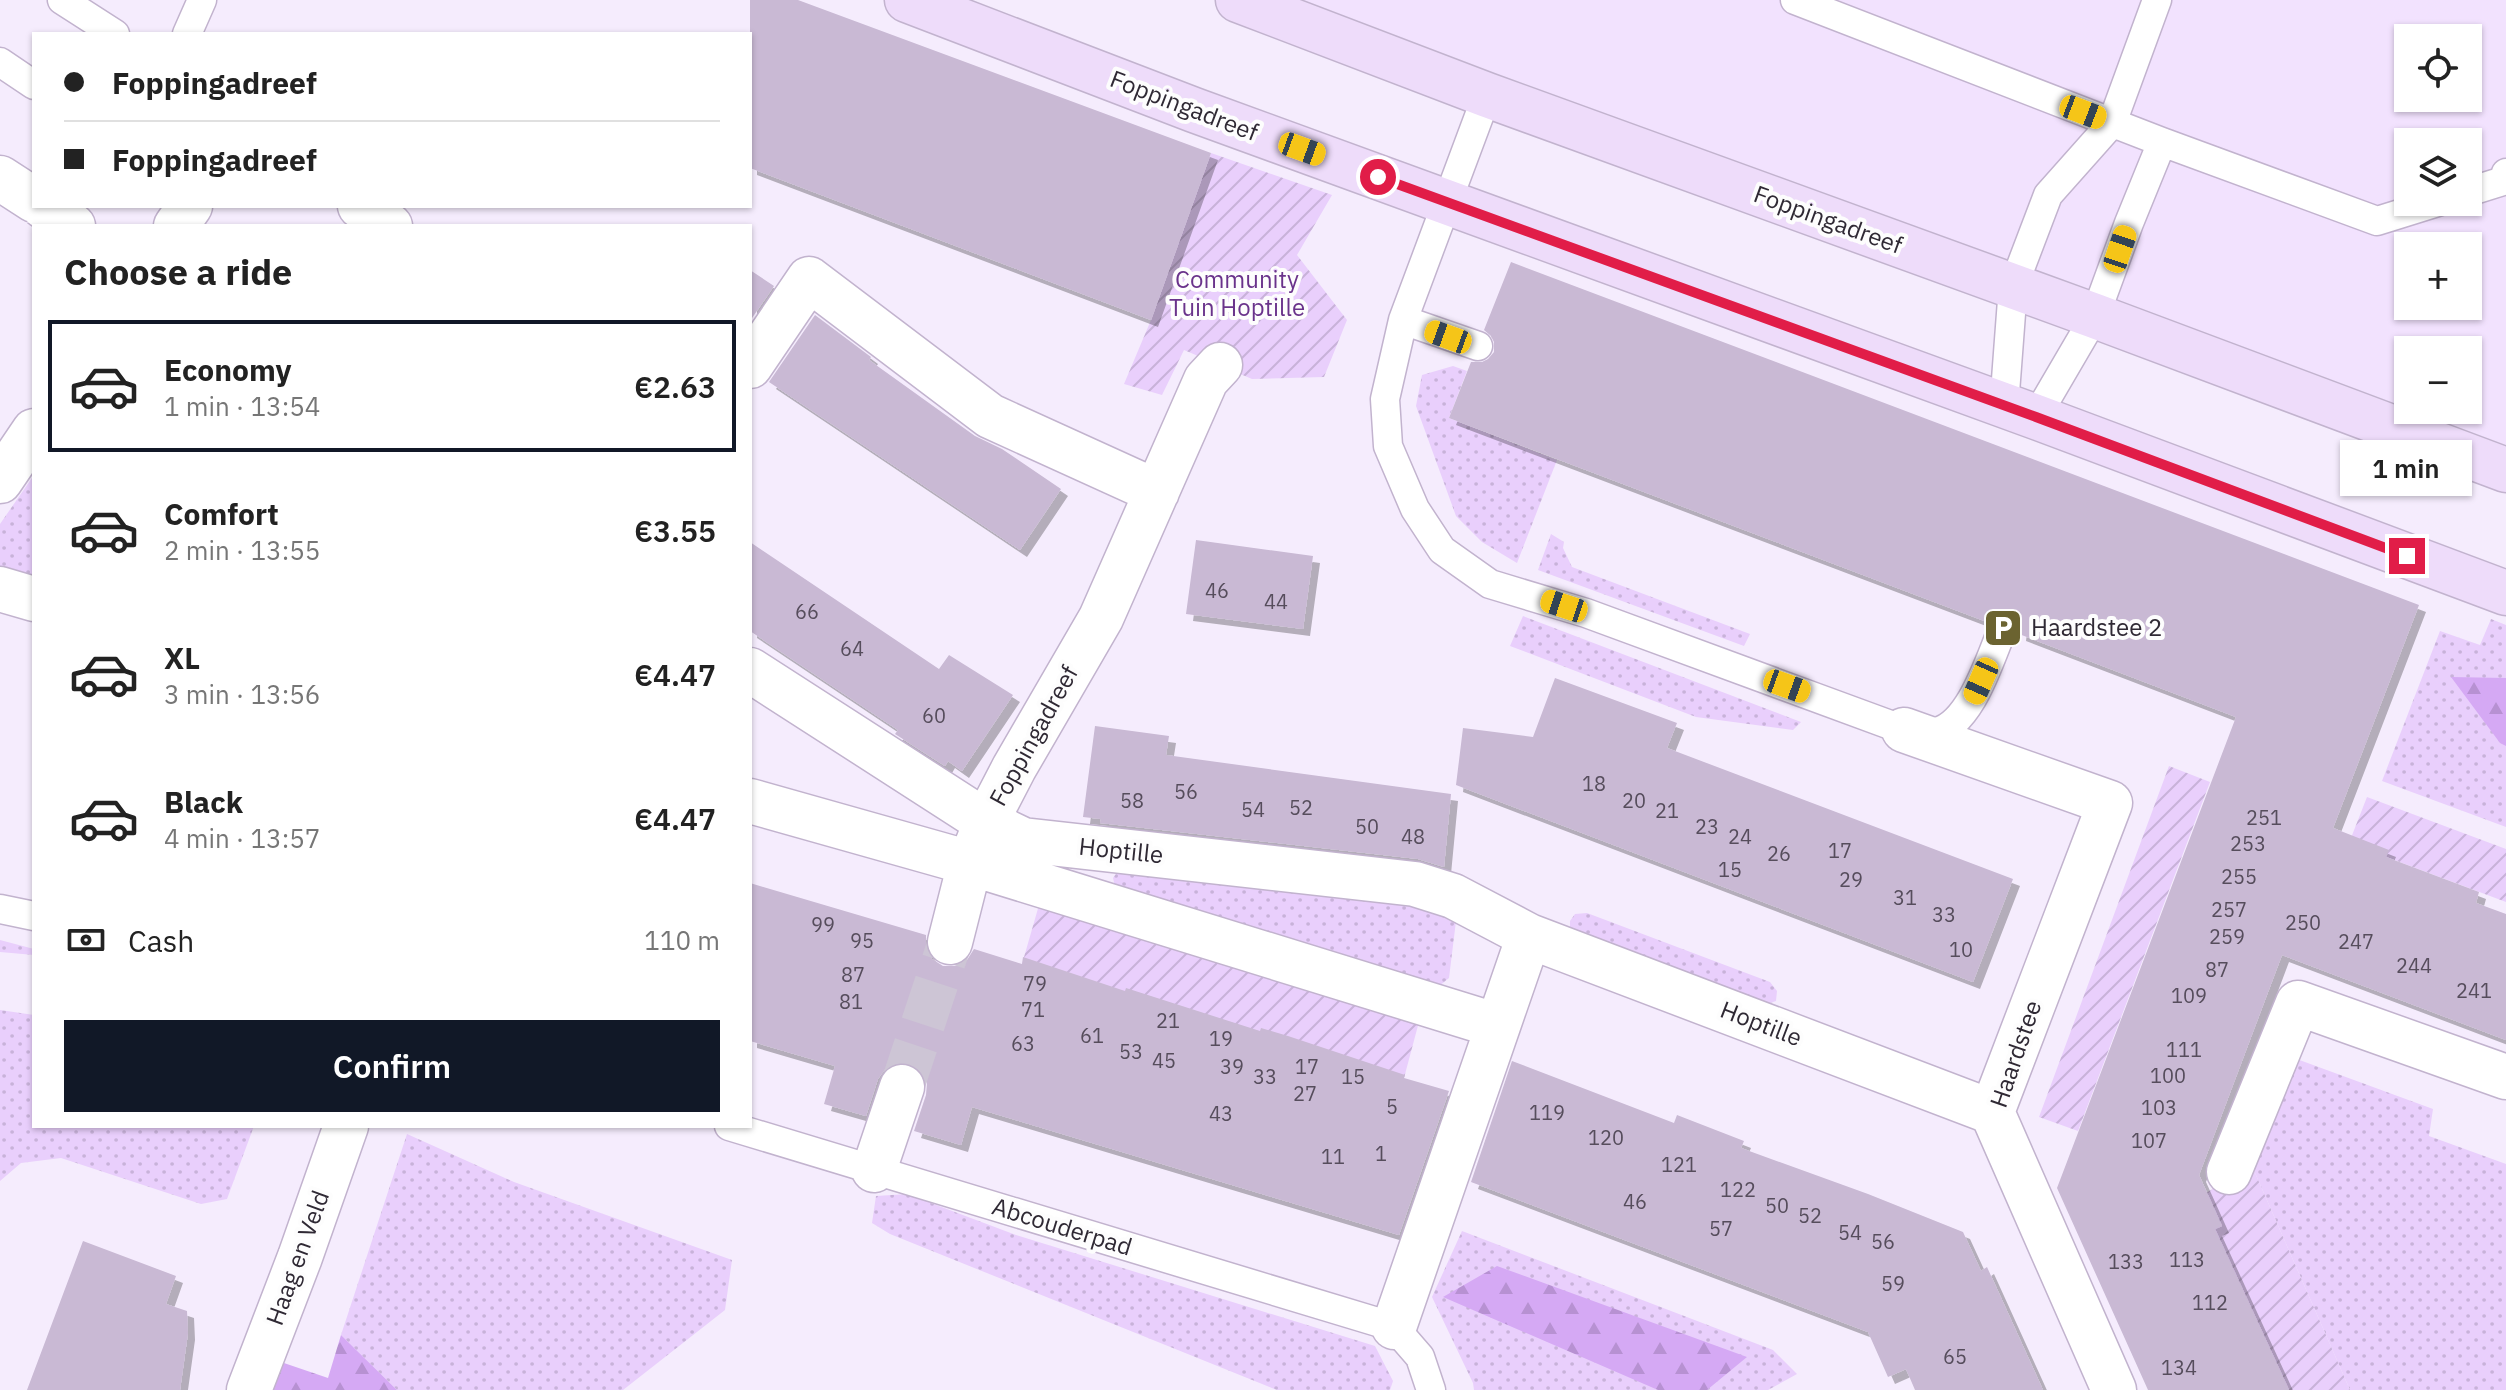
<!DOCTYPE html>
<html lang="en">
<head>
<meta charset="utf-8">
<style>
	body { margin:0; font-family:"IBM Plex Sans",sans-serif; background:#f6f6f6; color:#222; height:100vh; display:flex; flex-direction:column; font-size:30px; white-space:nowrap }
	* { box-sizing:border-box; margin:0 }
	p { font-size:26px; color:#767676 }
	.icon { flex:none; width:44px; height:44px; fill:none; stroke:currentColor; stroke-width:2; stroke-linecap:round; stroke-linejoin:round }
	.map { position:relative; flex:1; overflow:hidden }
	.drawer { position:absolute; left:32px; top:224px; width:720px; height:904px; display:flex; flex-direction:column; background:#fff; border-radius:0px; box-shadow:0 2px 6px #0004 }
	.drawer>* { flex:none }
	.top-card { position:absolute; left:32px; top:32px; width:720px; height:176px; border-radius:0px; box-shadow:0 2px 6px #0004; display:grid; align-content:center; height:176px; padding:0 32px; background:#fff }
	.fabs { position:absolute; left:2394px; top:24px; display:grid; gap:16px }
	.fabs a { display:grid; place-items:center; width:88px; height:88px; border-radius:0px; background:#fff; box-shadow:0 2px 6px #0004; font-size:40px }
	.end { position:absolute; width:36px; height:36px; margin:-18px; border:10px solid #e11d48; background:#fff; box-shadow:0 0 0 4px #fff }
	.from { border-radius:50% }
	.bubble { position:absolute; height:56px; border-radius:0px; background:#fff; box-shadow:0 2px 6px #0004; font-size:26px; font-weight:600; line-height:56px; text-align:center }
	.car { position:absolute; width:24px; height:48px; margin:-24px -12px; border-radius:10px; box-shadow:0 0 6px 2px #0007; background:linear-gradient(#f5c518 24%,#345 0 40%,#f5c518 0 76%,#345 0 86%,#f5c518 0) }
	.top-card b { display:flex; align-items:center; gap:28px; height:76px; font-size:30px }
	.top-card b+b { border-top:2px solid #e0e0e0 }
	.top-card i { width:20px; height:20px; background:#222 }
	ul { padding:0; list-style:none }
	li { display:flex; align-items:center; gap:24px; height:132px; margin:0 16px 12px; padding:0 16px; border:4px solid transparent; border-radius:0px }
	li div { flex:1 }
	li b { display:block; font-size:30px }
	li em { font-style:normal; font-weight:600 }
	li.current { border-color:#111827 }
	li>.icon { width:72px; height:72px; stroke-width:1.5 }
	h2 { padding:0 32px; font-size:36px; line-height:96px }
	.pay { display:flex; align-items:center; gap:20px; height:88px; padding:0 32px; font-size:30px }
	.pay p { margin-inline-start:auto }
	.primary-button { display:flex; gap:16px; margin-top:auto; padding:16px 32px }
	.primary-button a { flex:1; height:92px; border-radius:0px; background:#111827; color:#fff; font-size:32px; font-weight:600; line-height:92px; text-align:center }
	.map>svg:first-child { display:block }
	.built { fill:#f2e2fe; fill-rule:evenodd }
	.grass { fill:url(#grass-dots) }
	.forest { fill:url(#forest-firs) }
	.garden { fill:url(#garden-furrows) }
	.building { fill:#c9b9d4; filter:url(#shadow) }
	.lines { fill:none; stroke-linecap:round; stroke-linejoin:round }
	.street-tunnel { stroke:#cdc5d5; stroke-width:44; stroke-dasharray:44 22; stroke-linecap:butt }
	.lane-casing { stroke:#c2b3ce; stroke-width:31 }
	.street-casing { stroke:#c2b3ce; stroke-width:47 }
	.secondary-casing { stroke:#c2b3ce; stroke-width:47 }
	.lane { stroke:#fff; stroke-width:28 }
	.street { stroke:#fff; stroke-width:44 }
	.secondary { stroke:#eedcfa; stroke-width:44 }
	.route { stroke:#e11d48; stroke-width:10 }
	.labels { text-anchor:middle; stroke-width:8; stroke-linejoin:round; paint-order:stroke }
	.number-label { font-size:20px; fill:#564d5c }
	.street-label { font-size:24px; fill:#2f2934; stroke:#fdfdfd }
	.park-label { font-size:24px; fill:#6a338b; stroke:#fdfdfd }
	.poi-label { font-size:24px; fill:#2f2934; stroke:#fdfdfd; text-anchor:start }
</style>
</head>
<body>
<div class="map">
<svg width="2506" height="1390" viewBox="0 0 2506 1390">
	<defs>
		<pattern id="grass-dots" width="8" height="8" patternUnits="userSpaceOnUse" patternTransform="scale(2)"><rect width="8" height="8" fill="#e9cffc"/><path d="M2 2h.1M6 6h.1" fill="none" stroke="#c8b2d9" stroke-width="1.8" stroke-linecap="round"/></pattern>
		<pattern id="forest-firs" width="22" height="20" patternUnits="userSpaceOnUse" patternTransform="scale(2)"><rect width="22" height="20" fill="#d5a9f4"/><path d="M5 1l3.5 6h-7zM16 11l3.5 6h-7z" fill="#b791d2"/></pattern>
		<pattern id="garden-furrows" width="10" height="10" patternUnits="userSpaceOnUse" patternTransform="scale(2)"><rect width="10" height="10" fill="#e9cffc"/><path d="M-1 1l2-2M0 10L10 0M9 11l2-2" fill="none" stroke="#c8b2d9"/></pattern>
		<filter id="shadow"><feDropShadow dx="7" dy="7" stdDeviation="0" flood-color="#0004"/></filter>
	</defs>
	<rect width="100%" height="100%" fill="#f5ecfd"/>
	<!-- built -->
	<path class="built" d="M1260,0H2506V460ZM2408,38H2468V98H2408ZM2408,142H2468V202H2408ZM2408,246H2468V306H2408ZM2408,350H2468V410H2408Z"/>
	<!-- grass -->
	<path class="grass" d="M1453,366L1467,371L1449,418L1557,460L1517,563L1482,542L1456,516L1416,406L1422,375Z
		M34,475V576L0,566V524Z
		M1551,534L1564,542L1563,548L1572,567L1750,634L1744,646L1538,570Z
		M1523,616L1801,722L1793,730L1696,717L1510,646Z
		M2491,619L2506,625V827L2382,781L2440,631L2480,645Z
		M1120,868L1436,905L1456,921L1449,978L1438,987L1116,891L1113,878Z
		M1587,913L1770,982L1777,991L1776,1001L1767,1004L1570,928V921L1575,914Z
		M0,940L34,949V955L0,952Z
		M0,1010L34,1015V1126H254L227,1199L201,1204L61,1158L21,1163L0,1181Z
		M2294,1058L2433,1109L2429,1136L2506,1164V1390H2350L2252,1166Z
		M407,1134L514,1182L732,1260L725,1310L623,1390H397L341,1335Z
		M907,1194L1016,1235L1375,1346L1393,1381L1390,1390H1277L890,1234L872,1223L876,1196Z
		M1462,1231L1773,1350L1797,1374L1768,1390H1474L1473,1383L1432,1297Z"/>
	<!-- forest -->
	<path class="forest" d="M2451,677L2506,678V746L2500,743Z
		M1497,1266L1747,1357L1707,1390H1658L1443,1297Z
		M341,1335L397,1390H272L281,1362L328,1378Z"/>
	<!-- garden -->
	<path class="garden" d="M1211,153L1332,195L1297,255L1347,320L1324,377L1252,379L1184,350L1162,395L1124,384L1151,320Z
		M2169,766L2210,782L2078,1131L2039,1117Z
		M2367,797L2506,849V902L2349,843Z
		M1039,905L1420,1018L1404,1078L1022,964Z
		M2252,1166L2350,1390H2285L2194,1200Z"/>
	<!-- building -->
	<path class="building" d="M750,0H798L1211,153L1151,320L750,168Z
		M1511,262L2419,605L2333,828L2389,850L2386,857L2479,892L2476,903L2506,914V1040L2282,955L2199,1175L2222,1226L2215,1229L2289,1390H2148L2057,1188L2236,717L2019,634L2020,626L2017,618L2009,612L2000,611L1993,614L1987,622L1449,418L1471,362H1482L1488,359L1494,352V342L1491,336L1484,330Z
		M750,270L774,286L750,321Z
		M815,315L871,357L869,360L975,436L1002,449L1061,489L1020,550L769,382Z
		M1196,540L1313,556L1303,629L1186,614Z
		M750,542L939,669L949,655L1013,695L962,771L948,761L945,766L895,734L898,730L750,631Z
		M1555,678L1677,723L1667,748L2013,879L1973,982L1456,785L1463,728L1533,737Z
		M1095,726L1169,736L1166,755L1451,794L1444,867L1418,859L1100,823L1101,819L1083,817Z
		M750,883L926,935V950L932,959L943,966H958L967,960L974,949L1022,964L1023,957L1125,991L1126,988L1260,1031L1261,1028L1288,1036L1405,1075L1404,1078L1449,1091L1399,1235L972,1107L961,1145L914,1131L926,1095L927,1083L920,1070L909,1063H896L885,1069L878,1079L866,1116L824,1104L835,1066L750,1041Z
		M1512,1061L1674,1123L1677,1115L1744,1141L1741,1148L1868,1194L1963,1232L1981,1271L1987,1267L2043,1390H1915L1906,1369L1888,1377L1868,1332L1471,1182Z
		M83,1241L176,1276L166,1304L187,1311L188,1333L180,1390H27Z"/>
	<g class="lines">
		<!-- street-tunnel -->
		<path class="street-tunnel" d="M902,1087L950,942"/>
		<!-- lane casing -->
		<g class="lane-casing">
			<path id="lane" d="M62,0L115,34
				M1795,0L2162,142L2377,221L2438,202
				M187,34L202,0
				M0,62L34,85
				M1487,95L1403,320L1385,399L1388,446L1415,509L1442,550L1490,584L1586,613L1904,730C1914,730 1927,734 1936,732C1971,724 1990,658 2003,628
				M2468,192L2503,181L2506,173
				M1403,320L1478,346
				M2004,406L2013,287L2048,195L2112,123L2157,0
				M2036,417L2095,316L2129,223L2162,142
				M0,909L34,916
				M729,1126L1394,1327L1420,1357L1431,1390"/>
		</g>
		<!-- street casing -->
		<g class="street-casing">
			<path id="street" d="M0,178L34,200
				M43,206L73,226
				M360,206L390,226
				M176,226L190,206
				M750,366L809,279L990,416L1157,492
				M0,481L34,431
				M0,589L34,599
				M750,670L986,822L1023,840L1415,884L1453,896L1529,936L1992,1112
				M1904,730L2110,803L1992,1112L2114,1390
				M750,801L970,863L1498,1026
				M950,942L970,863L986,822L1014,768L1101,618L1206,380L1220,365
				M874,1170L902,1087
				M2229,1172L2298,1003L2506,1077
				M1394,1327L1529,936
				M249,1390L300,1257L346,1126"/>
		</g>
		<!-- secondary casing -->
		<g class="secondary-casing">
			<path id="secondary" d="M907,0L1194,110L2036,417L2506,593
				M1238,0L1487,95L2095,316L2506,470"/>
		</g>
		<!-- lane -->
		<use href="#lane" class="lane"/>
		<!-- street -->
		<use href="#street" class="street"/>
		<!-- secondary -->
		<use href="#secondary" class="secondary"/>
	</g>
	<g class="lines">
		<!-- route -->
		<path class="route" d="M1378,177L2036,417L2407,556"/>
	</g>
	<!-- icons -->
	<defs>
		<g id="parking-square" transform="scale(2)"><rect x="-9" y="-9" width="18" height="18" rx="4" fill="#6b6330" stroke="#fdfdfd"/><path d="M-3.5-5.5H1a3.5 3.5 0 0 1 0 7H-1V5.5H-3.5ZM-1-3.4V-.6H.8a1.4 1.4 0 0 0 0-2.8Z" fill="#fff"/></g>
	</defs>
	<g fill-rule="evenodd">
		<use href="#parking-square" x="2003" y="628"/>
	</g>
	<g class="labels">
		<!-- number labels -->
		<g class="number-label">
			<text x="1217" y="598">46</text>
			<text x="1276" y="609">44</text>
			<text x="807" y="619">66</text>
			<text x="852" y="656">64</text>
			<text x="934" y="723">60</text>
			<text x="1594" y="791">18</text>
			<text x="1186" y="799">56</text>
			<text x="1132" y="808">58</text>
			<text x="1634" y="808">20</text>
			<text x="1301" y="815">52</text>
			<text x="1253" y="817">54</text>
			<text x="1667" y="818">21</text>
			<text x="2264" y="825">251</text>
			<text x="1367" y="834">50</text>
			<text x="1707" y="834">23</text>
			<text x="1413" y="844">48</text>
			<text x="1740" y="844">24</text>
			<text x="2248" y="851">253</text>
			<text x="1840" y="858">17</text>
			<text x="1779" y="861">26</text>
			<text x="1730" y="877">15</text>
			<text x="2239" y="884">255</text>
			<text x="1851" y="887">29</text>
			<text x="1905" y="905">31</text>
			<text x="2229" y="917">257</text>
			<text x="1944" y="922">33</text>
			<text x="2303" y="930">250</text>
			<text x="823" y="932">99</text>
			<text x="2227" y="944">259</text>
			<text x="862" y="948">95</text>
			<text x="2356" y="949">247</text>
			<text x="1961" y="957">10</text>
			<text x="2414" y="973">244</text>
			<text x="2217" y="977">87</text>
			<text x="853" y="982">87</text>
			<text x="1035" y="991">79</text>
			<text x="2474" y="998">241</text>
			<text x="2189" y="1003">109</text>
			<text x="851" y="1009">81</text>
			<text x="1033" y="1017">71</text>
			<text x="1168" y="1028">21</text>
			<text x="1092" y="1043">61</text>
			<text x="1221" y="1046">19</text>
			<text x="1023" y="1051">63</text>
			<text x="2184" y="1057">111</text>
			<text x="1131" y="1059">53</text>
			<text x="1164" y="1068">45</text>
			<text x="1232" y="1074">39</text>
			<text x="1307" y="1074">17</text>
			<text x="2168" y="1083">100</text>
			<text x="1265" y="1084">33</text>
			<text x="1353" y="1084">15</text>
			<text x="1305" y="1101">27</text>
			<text x="1392" y="1114">5</text>
			<text x="2159" y="1115">103</text>
			<text x="1547" y="1120">119</text>
			<text x="1221" y="1121">43</text>
			<text x="1606" y="1145">120</text>
			<text x="2149" y="1148">107</text>
			<text x="1381" y="1161">1</text>
			<text x="1333" y="1164">11</text>
			<text x="1679" y="1172">121</text>
			<text x="1738" y="1197">122</text>
			<text x="1635" y="1209">46</text>
			<text x="1777" y="1213">50</text>
			<text x="1810" y="1223">52</text>
			<text x="1721" y="1236">57</text>
			<text x="1850" y="1240">54</text>
			<text x="1883" y="1249">56</text>
			<text x="2187" y="1267">113</text>
			<text x="2126" y="1269">133</text>
			<text x="1893" y="1291">59</text>
			<text x="2210" y="1310">112</text>
			<text x="1955" y="1364">65</text>
			<text x="2179" y="1375">134</text>
		</g>
		<!-- street labels -->
		<g class="street-label">
			<text transform="translate(1184 106) rotate(21)" y="8">Foppingadreef</text>
			<text transform="translate(1828 220) rotate(20)" y="8">Foppingadreef</text>
			<text transform="translate(1034 736) rotate(-61)" y="8">Foppingadreef</text>
			<text transform="translate(1121 851) rotate(6)" y="8">Hoptille</text>
			<text transform="translate(1761 1024) rotate(21)" y="8">Hoptille</text>
			<text transform="translate(2016 1054) rotate(-71)" y="8">Haardstee</text>
			<text transform="translate(1062 1227) rotate(17)" y="8">Abcouderpad</text>
			<text transform="translate(298 1258) rotate(-70)" y="8">Haag en Veld</text>
		</g>
		<!-- park labels -->
		<g class="park-label">
			<text x="1237" y="288">Community<tspan x="1237" dy="28">Tuin Hoptille</tspan></text>
		</g>
		<!-- poi labels -->
		<g class="poi-label">
			<text x="2031" y="636">Haardstee 2</text>
		</g>
	</g>
</svg>
<div class="fabs">
<a><svg class="icon" aria-label="locate" viewBox="0 0 24 24"><circle cx="12" cy="12" r="6"/><path d="M12 2v4M12 18v4M2 12h4M18 12h4"/></svg></a>
<a><svg class="icon" aria-label="layers" viewBox="0 0 24 24"><path d="M12 4l9 5-9 5-9-5zM3 14l9 5 9-5"/></svg></a>
<a>+</a>
<a>−</a>
</div>
<i class="end from" style="left:1378px;top:177px"></i>
<i class="end" style="left:2407px;top:556px"></i>
<div class="bubble" style="left:2340px;top:440px;width:132px">1 min</div>
<i class="car" style="left:2083px;top:112px;rotate:111deg"></i>
<i class="car" style="left:1302px;top:149px;rotate:110deg"></i>
<i class="car" style="left:2120px;top:249px;rotate:19deg"></i>
<i class="car" style="left:1448px;top:337px;rotate:290deg"></i>
<i class="car" style="left:1564px;top:606px;rotate:288deg"></i>
<i class="car" style="left:1981px;top:681px;rotate:204deg"></i>
<i class="car" style="left:1787px;top:686px;rotate:110deg"></i>
<div class="top-card">
<b><i class="from"></i>Foppingadreef</b>
<b><i></i>Foppingadreef</b>
</div>
<section class="drawer">
<h2>Choose a ride</h2>
<ul>
<li class="current"><svg class="icon" aria-label="car" viewBox="0 0 24 24"><path d="M5 17H2v-5l4-1 3-4h7l3 4 3 1v5h-3M9 17h6M6 11h13"/><circle cx="7" cy="17" r="2"/><circle cx="17" cy="17" r="2"/></svg><div><b>Economy</b><p>1 min · 13:54</p></div><em>€2.63</em></li>
<li><svg class="icon" aria-label="car" viewBox="0 0 24 24"><path d="M5 17H2v-5l4-1 3-4h7l3 4 3 1v5h-3M9 17h6M6 11h13"/><circle cx="7" cy="17" r="2"/><circle cx="17" cy="17" r="2"/></svg><div><b>Comfort</b><p>2 min · 13:55</p></div><em>€3.55</em></li>
<li><svg class="icon" aria-label="car" viewBox="0 0 24 24"><path d="M5 17H2v-5l4-1 3-4h7l3 4 3 1v5h-3M9 17h6M6 11h13"/><circle cx="7" cy="17" r="2"/><circle cx="17" cy="17" r="2"/></svg><div><b>XL</b><p>3 min · 13:56</p></div><em>€4.47</em></li>
<li><svg class="icon" aria-label="car" viewBox="0 0 24 24"><path d="M5 17H2v-5l4-1 3-4h7l3 4 3 1v5h-3M9 17h6M6 11h13"/><circle cx="7" cy="17" r="2"/><circle cx="17" cy="17" r="2"/></svg><div><b>Black</b><p>4 min · 13:57</p></div><em>€4.47</em></li>
</ul>
<div class="pay"><svg class="icon" aria-label="cash" viewBox="0 0 24 24"><path d="M3 7h18v10H3z"/><circle cx="12" cy="12" r="2"/></svg>Cash<p>110 m</p></div>
<div class="primary-button"><a>Confirm</a></div>
</section>
</div>
</body>
</html>
